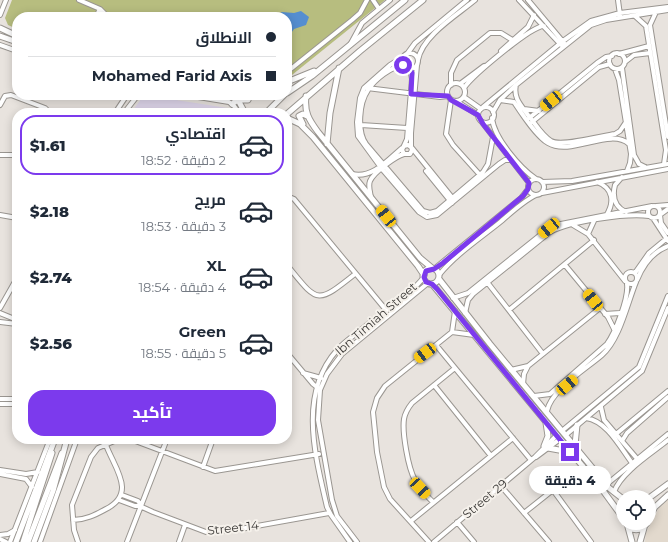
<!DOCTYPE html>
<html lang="ar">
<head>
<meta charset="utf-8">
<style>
	body { margin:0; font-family:Montserrat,Cairo,sans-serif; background:#f2f2f3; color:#1f2937; direction:rtl; height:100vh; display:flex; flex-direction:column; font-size:15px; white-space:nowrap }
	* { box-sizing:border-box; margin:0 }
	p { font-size:13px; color:#747a83 }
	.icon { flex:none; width:22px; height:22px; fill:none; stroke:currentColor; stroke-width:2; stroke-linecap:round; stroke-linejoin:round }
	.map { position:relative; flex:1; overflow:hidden; direction:ltr }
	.details { position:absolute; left:12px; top:108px; width:280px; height:336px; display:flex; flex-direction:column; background:#fff; border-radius:16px; box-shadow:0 2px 10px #0003; direction:rtl }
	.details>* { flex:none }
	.top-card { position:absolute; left:12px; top:12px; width:280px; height:88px; border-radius:16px; box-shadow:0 2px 10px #0003; direction:rtl; display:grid; align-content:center; height:88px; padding:0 16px; background:#fff }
	.buttons { position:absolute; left:616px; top:490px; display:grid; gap:8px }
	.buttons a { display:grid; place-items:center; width:40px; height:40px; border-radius:50%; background:#fff; box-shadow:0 2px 10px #0003; font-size:20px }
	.end { position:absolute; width:18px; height:18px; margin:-9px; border:5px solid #7c3aed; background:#fff; box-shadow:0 0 0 2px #fff }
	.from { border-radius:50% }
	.bubble { position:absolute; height:28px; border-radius:14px; background:#fff; box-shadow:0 2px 10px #0003; font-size:13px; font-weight:800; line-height:28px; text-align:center; direction:rtl }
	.car { position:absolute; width:12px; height:24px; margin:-12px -6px; border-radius:5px; box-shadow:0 0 3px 1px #0007; background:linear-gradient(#f5c518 24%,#345 0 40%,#f5c518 0 76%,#345 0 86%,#f5c518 0) }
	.top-card b { display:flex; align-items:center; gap:14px; height:38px; font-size:15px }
	.top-card b+b { border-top:1px solid #e0e1e3 }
	.top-card i { width:10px; height:10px; background:#1f2937 }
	ul { padding:7px 0 0; list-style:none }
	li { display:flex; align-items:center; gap:12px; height:60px; margin:0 8px 6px; padding:0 8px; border:2px solid transparent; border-radius:16px }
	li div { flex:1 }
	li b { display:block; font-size:15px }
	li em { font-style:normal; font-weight:800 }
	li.current { border-color:#7c3aed }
	li>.icon { width:36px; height:36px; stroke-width:1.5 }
	.primary-button { display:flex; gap:8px; margin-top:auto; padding:8px 16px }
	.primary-button a { flex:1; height:46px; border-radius:16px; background:#7c3aed; color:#fff; font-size:16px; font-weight:800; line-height:46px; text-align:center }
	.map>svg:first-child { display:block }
	.built { fill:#e2d9cd }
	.education { fill:#dfd6eb }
	.green { fill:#b7bd7f }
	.water { fill:#558ed0 }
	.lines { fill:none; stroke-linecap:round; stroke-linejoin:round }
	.minor-casing { stroke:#9a9691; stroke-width:6 }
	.major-casing { stroke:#9a9691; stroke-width:7 }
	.minor { stroke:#fff; stroke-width:4 }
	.major { stroke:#fff; stroke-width:5 }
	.route { stroke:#7c3aed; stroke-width:5 }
	.labels { text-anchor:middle; stroke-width:4; stroke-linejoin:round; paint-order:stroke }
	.street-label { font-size:12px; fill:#383634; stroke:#f5f1eb }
</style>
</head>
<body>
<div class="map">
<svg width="668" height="542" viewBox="0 0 668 542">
	<rect width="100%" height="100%" fill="#e8e3de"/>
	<!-- built -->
	<path class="built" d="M668,499V542H645L646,533L660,506Z"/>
	<!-- education -->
	<path class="education" d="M144,95L234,109L235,113H131Z"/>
	<!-- green -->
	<path class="green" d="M12,0H385L287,79V17H17V29L8,25L5,18Z"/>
	<!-- water -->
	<path class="water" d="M301,11L309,17L306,25L294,29L287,39V17H278L279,14L282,12L294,13Z"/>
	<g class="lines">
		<!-- minor casing -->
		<g class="minor-casing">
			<path id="minor" d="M79,0L100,9L108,17
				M373,0L379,9
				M519,0L561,45
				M528,0L564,43
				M618,0L620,15
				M656,12L650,25L668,137
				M0,15L6,0
				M635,16L646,26L666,150L664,164
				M96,17L100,9
				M0,45L17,51
				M350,45L362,23L390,0
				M501,51L528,27L534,15
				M402 61a8 8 0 1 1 16 0a8 8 0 1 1-16 0Z
				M609 61a8 8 0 1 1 16 0a8 8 0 1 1-16 0Z
				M407,54L415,43L467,0
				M619,54L649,46
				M403,57L390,65L364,88L360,98L357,122L358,136L382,169L419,212L427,217L437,215L499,164L505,160H511
				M418,60C422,36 457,15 475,0
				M625,62L634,55L650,53
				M403,65C391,67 375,79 368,90C359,103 357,131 366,144L423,211L430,213L437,211L483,172L488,164L493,137
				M622,68L634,155L639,164L645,167
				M615,69L619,80L631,154L630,163L627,171
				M287,72L352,20L360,13L367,0
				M447 92a9 9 0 1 1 18 0a9 9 0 1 1-18 0Z
				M460,84L484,66
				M451,85V73L457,60L490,33H501L514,41
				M516,85C513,98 521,105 528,115C535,123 541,135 551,141C562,147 601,136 615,134L620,131L626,122
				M367,88L440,97L448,96
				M464,88C472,76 531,26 544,26
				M186,95L229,102L234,106L239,113
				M464,97L481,109
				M451,100L446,134L453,145L480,175
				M500,100L514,102C522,114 536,136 548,143C571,157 610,127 629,144
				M456,101L478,115
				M0,105L5,96L11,95L45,108L50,113
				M483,107L563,41L591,21L620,13L668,7
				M478 115a8 8 0 1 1 16 0a8 8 0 1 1-16 0Z
				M524,109L539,111
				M493,112L500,100L516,85L591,25L606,20L668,10
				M115,113L127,95
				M124,113L138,95
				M492,118C494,138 520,168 536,179
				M528,119L597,63L606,57L612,56
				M481,121L529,183
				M532,122L599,67L610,64
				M361,125L407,128
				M404,146L408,145L411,147L412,150L410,154H404L402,150L407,139L412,79L410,69
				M411,147V133L417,65
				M412,148L454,200
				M0,155H17
				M426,171L452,203
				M352,174C372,179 388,160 402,148
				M622,177L615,185C612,197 615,207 626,212
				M528 187a8 8 0 1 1 16 0a8 8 0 1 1-16 0Z
				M542,182L572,181L668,164
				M597,182C613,188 615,202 606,216
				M542,193L668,169
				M287,196L294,199L386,310
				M371,197C370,192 368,186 370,181C374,172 396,156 404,154
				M648 212a6 6 0 1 1 12 0a6 6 0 1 1-12 0Z
				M656,206L668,205
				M661,214L668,209
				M0,215L17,218
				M660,215L661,223L668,233
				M653,218L668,241
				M573,225L588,234L625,281
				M588,234L594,221
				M287,265C318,303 316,305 355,274
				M565,265L608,317L614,329
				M434,269L521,198L528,189
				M625 278a6 6 0 1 1 12 0a6 6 0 1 1-12 0Z
				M635,273L649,253L666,239
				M439,275C455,255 479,239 499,223C511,213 523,201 536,195
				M637,280C643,265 652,252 668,246
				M487,282L543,354
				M453,298L468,293L549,228L561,224L652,206
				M0,308L17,278
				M509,310L594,240
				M0,313L17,320
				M465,313L468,300L473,294L550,232C570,221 627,213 649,216
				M605,314L620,313
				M0,322L17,324
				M452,332L474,335
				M452,332L455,311
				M436,345L531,460
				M287,353L313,384L318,388
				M511,370L528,366L600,308
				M303,373L321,378
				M523,384L524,374L528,366
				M434,385L491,456
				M534,396L550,394L607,344C615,333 629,298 627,284
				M0,399H17
				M0,404H17
				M601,407L604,420L639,461
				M547,411C551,390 586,369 602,355C620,339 627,304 636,282
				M586,418C607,421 620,447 632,463
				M563,430L639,367L668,296
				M567,434L642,371L668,308
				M616,434L668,391
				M130,439L215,471L319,454
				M622,441L627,433L668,397
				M536,457L560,439
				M203,467L213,439
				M0,470L26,474L38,472
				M0,474L26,479L32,487
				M607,484L668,434
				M501,486L549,542
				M553,490L591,542
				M614,492C621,472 652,453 668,440
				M122,495L138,501L142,507L153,512L206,532L240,529L329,513
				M119,500L135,506H141
				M433,502C426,495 419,489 415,480C408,468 402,432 404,419C405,413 408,408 412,403L455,368
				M524,513L583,466
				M73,520C85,520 95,515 106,509C137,493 115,469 106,445
				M411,521L513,438
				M457,522L474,542
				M0,535L8,534L15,530
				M0,539L6,542
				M10,542L50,439
				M40,542L77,439
				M78,542L74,530L72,505L91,457L98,448L119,439
				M127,542L167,439
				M179,542L185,525
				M350,542L331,515L327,507C315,455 298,394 337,350C346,340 358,333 368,324C386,310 409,296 424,277
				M357,542L337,516L332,500L318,420L320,390L327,374L342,354L428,283
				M429,542L390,499L384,487L377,452L373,412L377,398L385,386L452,332
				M434,542L535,457L557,435"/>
		</g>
		<!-- major casing -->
		<g class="major-casing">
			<path id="major" d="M0,28L17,36
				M0,36L17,42
				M287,82L314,71
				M287,93L312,76L405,0
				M225,95L238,100L245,113
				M306,96C304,112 309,120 318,132L420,258L432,268
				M232,104L238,100H248L250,95
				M266,113L284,95
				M287,114L360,51L423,0
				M287,118L300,124L313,137L418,266L424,275
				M303,124L299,116L303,114L307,116
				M327,144L330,113L339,68
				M423 276a8 8 0 1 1 16 0a8 8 0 1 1-16 0Z
				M439,279L490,344L609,488L623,499
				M432,284L604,492L623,518
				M575,445L577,425
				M544,446L548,436L546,423
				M548,448L570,452
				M649,498L668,484
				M649,517L655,507L668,495
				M626,523C631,532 641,532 647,523
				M628,527L632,542
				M16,542L55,439
				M23,542L52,453
				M28,542L62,453
				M34,542L53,491L67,439
				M640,542L644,528"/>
		</g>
		<!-- minor -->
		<use href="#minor" class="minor"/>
		<!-- major -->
		<use href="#major" class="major"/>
	</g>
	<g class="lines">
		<!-- route -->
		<path class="route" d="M403,65L410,69L412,73L411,94L448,96L451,100L478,115L483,124L529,183L528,189L523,196L443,263L434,269L426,271L424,277L426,282L432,284L437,289L570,452"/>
	</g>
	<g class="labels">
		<!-- street labels -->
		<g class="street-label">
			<text transform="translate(376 319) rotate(-41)" y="4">Ibn Timiah Street</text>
			<text transform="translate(485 499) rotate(-40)" y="4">Street 29</text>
			<text transform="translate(233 528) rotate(-6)" y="4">Street 14</text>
		</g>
	</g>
</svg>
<div class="buttons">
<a><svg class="icon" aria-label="locate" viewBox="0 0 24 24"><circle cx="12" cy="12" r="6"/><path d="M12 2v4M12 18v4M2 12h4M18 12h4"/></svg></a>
</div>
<i class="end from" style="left:403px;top:65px"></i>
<i class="end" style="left:570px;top:452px"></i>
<div class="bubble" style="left:529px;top:466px;width:82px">4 دقيقة</div>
<i class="car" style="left:551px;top:101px;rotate:231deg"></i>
<i class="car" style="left:386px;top:216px;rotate:322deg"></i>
<i class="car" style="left:549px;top:228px;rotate:231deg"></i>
<i class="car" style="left:593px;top:300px;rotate:321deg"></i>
<i class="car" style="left:425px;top:353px;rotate:233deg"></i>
<i class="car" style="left:567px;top:385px;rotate:50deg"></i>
<i class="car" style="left:420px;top:488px;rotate:137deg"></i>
<div class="top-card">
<b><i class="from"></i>الانطلاق</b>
<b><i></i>Mohamed Farid Axis</b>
</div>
<section class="details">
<ul>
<li class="current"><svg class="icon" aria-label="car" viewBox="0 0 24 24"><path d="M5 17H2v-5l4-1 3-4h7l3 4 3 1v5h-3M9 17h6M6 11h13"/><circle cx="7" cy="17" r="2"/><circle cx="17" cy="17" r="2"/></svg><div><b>اقتصادي</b><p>2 دقيقة · 18:52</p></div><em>$1.61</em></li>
<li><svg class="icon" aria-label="car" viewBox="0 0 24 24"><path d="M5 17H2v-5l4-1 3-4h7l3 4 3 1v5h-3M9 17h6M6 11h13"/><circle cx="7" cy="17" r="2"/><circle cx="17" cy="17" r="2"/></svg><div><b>مريح</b><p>3 دقيقة · 18:53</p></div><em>$2.18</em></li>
<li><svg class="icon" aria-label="car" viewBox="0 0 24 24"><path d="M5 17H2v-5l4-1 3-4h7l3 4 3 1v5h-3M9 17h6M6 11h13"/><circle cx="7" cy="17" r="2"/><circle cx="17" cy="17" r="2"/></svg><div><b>XL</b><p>4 دقيقة · 18:54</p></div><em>$2.74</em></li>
<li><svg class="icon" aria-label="car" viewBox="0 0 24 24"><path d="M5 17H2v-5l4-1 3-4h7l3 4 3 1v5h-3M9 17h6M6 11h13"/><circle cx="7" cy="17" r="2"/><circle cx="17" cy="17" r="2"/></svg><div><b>Green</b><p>5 دقيقة · 18:55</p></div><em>$2.56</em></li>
</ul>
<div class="primary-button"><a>تأكيد</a></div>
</section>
</div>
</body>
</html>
